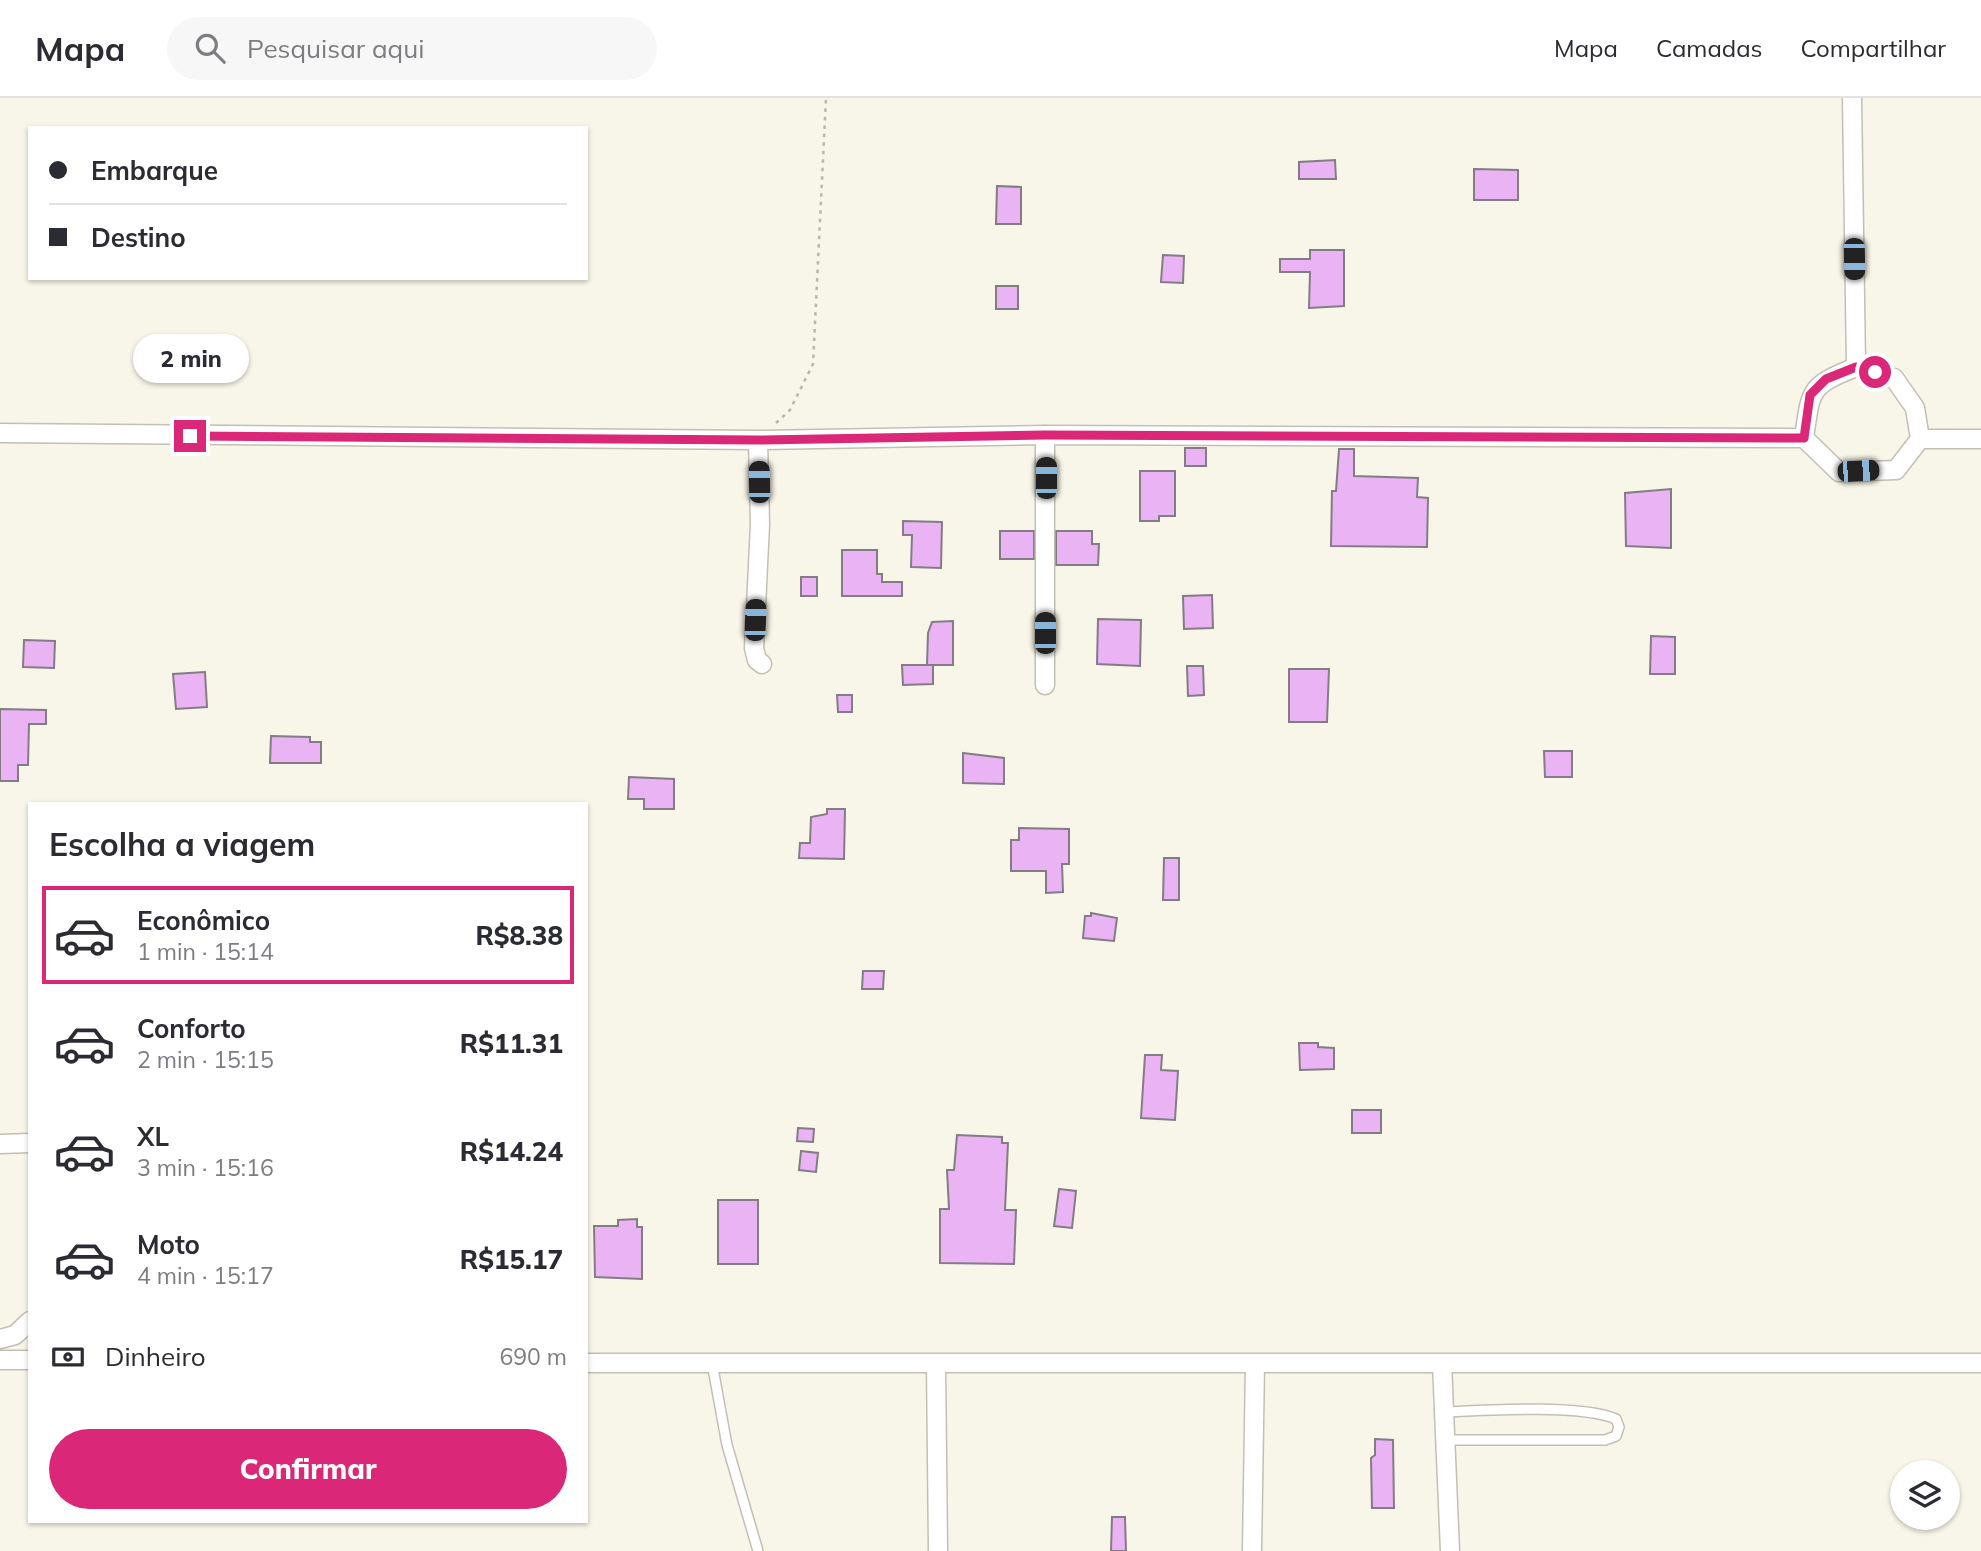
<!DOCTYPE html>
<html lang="pt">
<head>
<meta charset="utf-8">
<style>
	body { margin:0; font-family:Mulish,sans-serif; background:#f7f7f7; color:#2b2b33; height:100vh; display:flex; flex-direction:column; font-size:26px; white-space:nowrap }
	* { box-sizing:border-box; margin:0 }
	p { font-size:23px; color:#7c7c81 }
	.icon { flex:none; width:38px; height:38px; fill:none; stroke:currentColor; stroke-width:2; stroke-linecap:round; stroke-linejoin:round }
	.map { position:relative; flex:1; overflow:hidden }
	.side { position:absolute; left:28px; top:704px; width:560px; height:721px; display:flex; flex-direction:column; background:#fff; border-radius:0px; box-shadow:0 2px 5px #0004 }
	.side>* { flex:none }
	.hud { position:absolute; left:28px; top:28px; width:560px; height:154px; border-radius:0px; box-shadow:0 2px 5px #0004; display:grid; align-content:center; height:154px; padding:0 21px; background:#fff }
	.controls { position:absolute; left:1890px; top:1362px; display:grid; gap:14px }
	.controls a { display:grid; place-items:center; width:70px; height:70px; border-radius:50%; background:#fff; box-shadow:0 2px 5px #0004; font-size:35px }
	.end { position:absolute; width:32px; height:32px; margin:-16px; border:9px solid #db2777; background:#fff; box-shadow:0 0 0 4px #fff }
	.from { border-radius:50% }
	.bubble { position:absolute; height:49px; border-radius:24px; background:#fff; box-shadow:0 2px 5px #0004; font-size:23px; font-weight:800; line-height:49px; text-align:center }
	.car { position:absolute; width:21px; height:42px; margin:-21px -10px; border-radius:9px; box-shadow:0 0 5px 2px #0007; background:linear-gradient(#222 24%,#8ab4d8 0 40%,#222 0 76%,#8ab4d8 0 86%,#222 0) }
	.hud b { display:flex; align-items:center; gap:24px; height:66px; font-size:26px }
	.hud b+b { border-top:2px solid #e1e1e2 }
	.hud i { width:18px; height:18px; background:#2b2b33 }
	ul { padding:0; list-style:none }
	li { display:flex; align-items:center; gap:21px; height:98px; margin:0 14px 10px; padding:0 7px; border:4px solid transparent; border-radius:0px }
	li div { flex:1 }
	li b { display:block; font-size:26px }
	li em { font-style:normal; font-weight:800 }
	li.active { border-color:#db2777 }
	li>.icon { width:63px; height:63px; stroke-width:1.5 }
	h2 { padding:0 21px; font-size:32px; line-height:84px }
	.pay { display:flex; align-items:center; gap:18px; height:77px; padding:0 21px; font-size:26px }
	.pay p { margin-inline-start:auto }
	.cta { display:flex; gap:14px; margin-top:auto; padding:14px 21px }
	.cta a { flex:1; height:80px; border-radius:42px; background:#db2777; color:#fff; font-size:28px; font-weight:800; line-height:80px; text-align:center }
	header { display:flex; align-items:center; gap:42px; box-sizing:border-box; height:98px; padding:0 35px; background:#fff; border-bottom:2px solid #e1e1e2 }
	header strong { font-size:33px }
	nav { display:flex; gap:38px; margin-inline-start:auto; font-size:24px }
	.search { width:490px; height:63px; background:#f7f7f7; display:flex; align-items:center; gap:18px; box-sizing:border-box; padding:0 24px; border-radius:38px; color:#7c7c81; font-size:26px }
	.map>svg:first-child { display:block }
	.building { fill:#eab4f4; stroke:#847c85; stroke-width:2 }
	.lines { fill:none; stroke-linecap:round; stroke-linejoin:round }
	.service-casing { stroke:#c3bfb4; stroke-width:12 }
	.minor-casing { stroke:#c3bfb4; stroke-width:21 }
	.path { stroke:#b9b6ac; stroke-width:2.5; stroke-dasharray:3.5 5; stroke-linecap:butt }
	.service { stroke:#fff; stroke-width:9 }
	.minor { stroke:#fff; stroke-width:18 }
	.route { stroke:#db2777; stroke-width:9 }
</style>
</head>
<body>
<header>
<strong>Mapa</strong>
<div class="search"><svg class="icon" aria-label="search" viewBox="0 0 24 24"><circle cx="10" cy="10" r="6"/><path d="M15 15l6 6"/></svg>Pesquisar aqui</div>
<nav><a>Mapa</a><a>Camadas</a><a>Compartilhar</a></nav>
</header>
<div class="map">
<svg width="1981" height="1453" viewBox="0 0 1981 1453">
	<rect width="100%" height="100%" fill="#f8f5e9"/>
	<!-- building -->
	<path class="building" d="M1335,62L1336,81H1299V64Z
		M1474,71L1518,72V102H1474Z
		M997,88L1021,89V126H996Z
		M1310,152H1344V208L1309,210L1310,174H1280V161H1310Z
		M1163,157L1184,158L1183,185L1161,184Z
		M996,188H1018V211H996Z
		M1185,350H1206V368H1185Z
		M1339,351H1354V378L1418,380L1417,399L1428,400L1427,449L1331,448L1332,393H1336Z
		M1140,373H1175V418H1159V423H1140Z
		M1671,391V450L1626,448L1625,395Z
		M903,423L942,424L941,470L911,469L912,437H903Z
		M1000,433H1034V461H1000Z
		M1056,433H1092V446H1099L1098,467H1056Z
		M842,452H877V476H882V484H902V498H842Z
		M801,479H817V498H801Z
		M1212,497L1213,530L1184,531L1183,498Z
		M1098,521L1141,522L1140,568L1097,566Z
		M953,523V567H927L928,535L932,524Z
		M1651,538L1675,539V576H1650Z
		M24,542L55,543L54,570L23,569Z
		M902,567H933V586L903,587Z
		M1187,568H1203L1204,597L1188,598Z
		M1289,571H1329L1327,624H1289Z
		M205,574L207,609L176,611L173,576Z
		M837,597H852V614H838Z
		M0,611L46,612V626H29L28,667H18V683H0Z
		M271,638L310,639V644H321V665H270Z
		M1544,653H1572V679H1545Z
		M963,655L1004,660V686L963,685Z
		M629,679L674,681V711H644V701H628Z
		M827,711H845L844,761L799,760L800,745H810L811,719L827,716Z
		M1019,730L1069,731V766H1062L1063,794L1046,795V773H1011V742H1019Z
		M1164,760H1179V802H1163Z
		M1091,815L1117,820L1114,843L1083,840L1085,818H1091Z
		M863,873H884L883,891H862Z
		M1299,945H1318V949L1334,950V971L1300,972Z
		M1145,957H1162L1161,972L1178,973L1175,1022L1141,1020Z
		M1352,1012H1381V1035H1352Z
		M798,1030L814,1031L813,1044L797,1043Z
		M957,1037L1002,1039V1045H1008L1005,1112H1016L1014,1166L940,1165V1111H949L947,1072H954Z
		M801,1053L818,1055L816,1074L799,1072Z
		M1059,1091L1076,1093L1072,1130L1054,1128Z
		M718,1102H758V1166H718Z
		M637,1121V1129H642V1181L595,1179L594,1128H618V1122Z
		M1375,1341L1393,1342L1394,1410H1372L1371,1360L1375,1357Z
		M1112,1419H1125L1126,1453H1111Z"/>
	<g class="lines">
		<!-- service casing -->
		<g class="service-casing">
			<path id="service" d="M712,1265L727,1347L758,1453
				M1444,1314C1484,1312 1583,1306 1616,1321L1619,1329L1616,1338L1605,1342H1445"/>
		</g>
		<!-- minor casing -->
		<g class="minor-casing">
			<path id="minor" d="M1852,0L1856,269
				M1856,269L1894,280L1915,310L1920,341L1896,372L1839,374L1804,340C1811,291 1809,288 1856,269Z
				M0,335L758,342L1045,337L1804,340
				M1920,341H1981
				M758,342L760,426L754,550L757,562L762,566
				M1045,587V337
				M0,1046L30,1045
				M0,1241L15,1237L30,1223
				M0,1262H30
				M586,1265H1981
				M936,1265L938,1453
				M1442,1265L1450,1453
				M1252,1453L1255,1265"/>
		</g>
		<!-- path -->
		<path class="path" d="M776,325L790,312L813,266L826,0"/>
		<!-- service -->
		<use href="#service" class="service"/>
		<!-- minor -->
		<use href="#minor" class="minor"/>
	</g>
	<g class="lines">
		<!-- route -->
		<path class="route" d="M190,338L758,342L1045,337L1804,340L1810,297L1826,281L1856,269L1875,274"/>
	</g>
</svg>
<div class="controls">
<a><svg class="icon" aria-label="layers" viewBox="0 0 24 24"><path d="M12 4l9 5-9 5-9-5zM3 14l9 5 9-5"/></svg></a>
</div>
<i class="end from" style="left:1875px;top:274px"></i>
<i class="end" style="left:190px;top:338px"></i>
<div class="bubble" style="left:133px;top:236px;width:116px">2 min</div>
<i class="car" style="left:1854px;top:161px;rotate:179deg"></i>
<i class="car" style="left:1858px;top:373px;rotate:87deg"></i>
<i class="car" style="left:1046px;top:380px;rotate:0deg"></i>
<i class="car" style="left:759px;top:384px;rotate:359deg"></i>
<i class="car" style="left:755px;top:522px;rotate:2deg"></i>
<i class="car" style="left:1045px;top:535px;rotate:0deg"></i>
<div class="hud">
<b><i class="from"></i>Embarque</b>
<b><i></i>Destino</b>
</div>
<section class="side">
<h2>Escolha a viagem</h2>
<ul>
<li class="active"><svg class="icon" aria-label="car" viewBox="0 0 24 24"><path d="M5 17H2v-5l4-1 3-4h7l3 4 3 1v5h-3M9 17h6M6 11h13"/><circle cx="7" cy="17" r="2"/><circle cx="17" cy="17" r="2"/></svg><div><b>Econômico</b><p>1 min · 15:14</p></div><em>R$8.38</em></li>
<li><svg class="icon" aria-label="car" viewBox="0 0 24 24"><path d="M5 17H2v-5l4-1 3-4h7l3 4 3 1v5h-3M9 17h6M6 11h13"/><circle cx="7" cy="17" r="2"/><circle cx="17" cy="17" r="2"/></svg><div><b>Conforto</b><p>2 min · 15:15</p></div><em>R$11.31</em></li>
<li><svg class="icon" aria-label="car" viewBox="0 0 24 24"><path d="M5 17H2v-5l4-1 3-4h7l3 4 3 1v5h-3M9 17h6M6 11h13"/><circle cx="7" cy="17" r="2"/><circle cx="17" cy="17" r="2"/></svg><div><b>XL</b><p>3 min · 15:16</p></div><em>R$14.24</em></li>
<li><svg class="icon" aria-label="car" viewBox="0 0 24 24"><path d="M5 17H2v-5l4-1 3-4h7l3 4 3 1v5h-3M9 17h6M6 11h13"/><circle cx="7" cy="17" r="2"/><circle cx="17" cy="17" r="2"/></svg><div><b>Moto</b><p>4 min · 15:17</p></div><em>R$15.17</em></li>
</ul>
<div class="pay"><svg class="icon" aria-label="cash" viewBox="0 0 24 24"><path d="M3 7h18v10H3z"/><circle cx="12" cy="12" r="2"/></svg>Dinheiro<p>690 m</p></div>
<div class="cta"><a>Confirmar</a></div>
</section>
</div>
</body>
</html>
